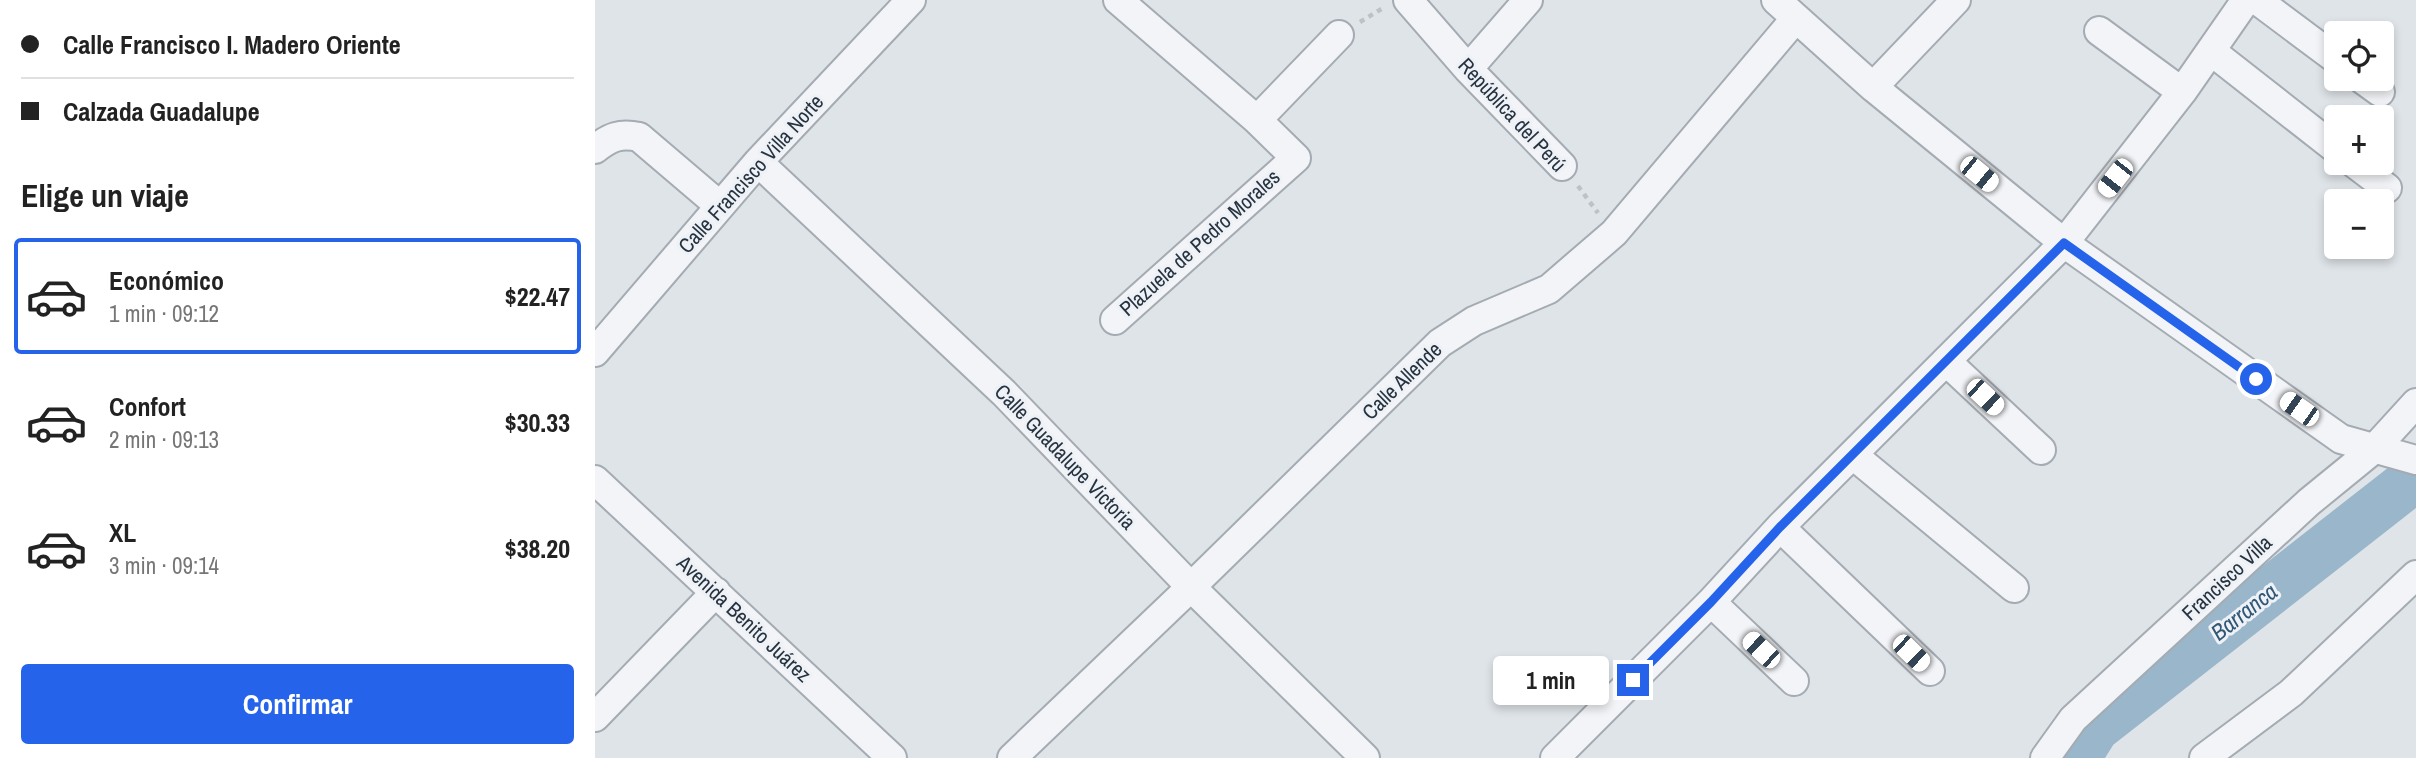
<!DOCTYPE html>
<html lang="es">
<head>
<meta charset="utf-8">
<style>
	body { margin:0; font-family:"Archivo Narrow",sans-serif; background:#f2f2f2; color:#222; height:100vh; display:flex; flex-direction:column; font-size:26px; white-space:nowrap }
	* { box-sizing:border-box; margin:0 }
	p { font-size:23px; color:#767676 }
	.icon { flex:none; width:38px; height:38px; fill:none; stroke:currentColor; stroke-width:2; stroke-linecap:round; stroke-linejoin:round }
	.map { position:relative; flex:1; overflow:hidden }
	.panel { display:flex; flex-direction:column; background:#fff; width:595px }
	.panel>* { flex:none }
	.guide { display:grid; align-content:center; height:154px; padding:0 21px; background:#fff }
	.buttons { position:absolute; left:1729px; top:21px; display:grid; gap:14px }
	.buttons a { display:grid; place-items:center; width:70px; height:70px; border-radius:7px; background:#fff; box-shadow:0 4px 10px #0003; font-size:35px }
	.end { position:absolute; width:32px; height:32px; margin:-16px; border:9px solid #2563eb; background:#fff; box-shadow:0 0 0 4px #fff }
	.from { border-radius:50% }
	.bubble { position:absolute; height:49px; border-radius:7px; background:#fff; box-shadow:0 4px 10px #0003; font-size:23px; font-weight:700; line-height:49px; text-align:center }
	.car { position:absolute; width:21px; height:42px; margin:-21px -10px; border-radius:9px; box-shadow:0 0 5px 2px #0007; background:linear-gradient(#fff 24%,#345 0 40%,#fff 0 76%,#345 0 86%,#fff 0) }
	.guide b { display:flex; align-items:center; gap:24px; height:66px; font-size:26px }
	.guide b+b { border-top:2px solid #e0e0e0 }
	.guide i { width:18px; height:18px; background:#222 }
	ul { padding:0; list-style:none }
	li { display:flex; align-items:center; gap:21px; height:116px; margin:0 14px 10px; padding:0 7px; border:4px solid transparent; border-radius:7px }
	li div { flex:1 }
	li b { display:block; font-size:26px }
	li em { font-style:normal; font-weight:700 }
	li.active { border-color:#2563eb }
	li>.icon { width:63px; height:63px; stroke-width:1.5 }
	h2 { padding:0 21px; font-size:32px; line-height:84px }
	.action { display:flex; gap:14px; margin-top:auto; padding:14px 21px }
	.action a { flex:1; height:80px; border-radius:7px; background:#2563eb; color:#fff; font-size:28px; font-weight:700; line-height:80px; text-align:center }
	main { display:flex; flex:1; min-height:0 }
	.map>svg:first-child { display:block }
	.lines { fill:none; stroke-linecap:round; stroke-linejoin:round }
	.river { stroke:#99b6ca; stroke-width:49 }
	.minor-casing { stroke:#a4abb2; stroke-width:32 }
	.path { stroke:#bdc2c7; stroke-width:4.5; stroke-dasharray:5 5; stroke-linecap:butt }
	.minor { stroke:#f2f4f7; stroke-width:28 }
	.route { stroke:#2563eb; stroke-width:9 }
	.labels { text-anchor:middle; stroke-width:6; stroke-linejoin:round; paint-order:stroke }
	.street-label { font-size:21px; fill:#273340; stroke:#eef2f6 }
	.water-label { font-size:23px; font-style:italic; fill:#305775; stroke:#eef2f6 }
</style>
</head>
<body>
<main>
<section class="panel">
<div class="guide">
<b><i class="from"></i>Calle Francisco I. Madero Oriente</b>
<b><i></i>Calzada Guadalupe</b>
</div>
<h2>Elige un viaje</h2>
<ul>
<li class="active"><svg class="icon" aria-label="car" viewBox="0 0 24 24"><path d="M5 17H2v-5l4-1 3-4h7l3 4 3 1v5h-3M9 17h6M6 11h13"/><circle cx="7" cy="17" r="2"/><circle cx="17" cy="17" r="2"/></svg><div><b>Económico</b><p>1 min · 09:12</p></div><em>$22.47</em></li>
<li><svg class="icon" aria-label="car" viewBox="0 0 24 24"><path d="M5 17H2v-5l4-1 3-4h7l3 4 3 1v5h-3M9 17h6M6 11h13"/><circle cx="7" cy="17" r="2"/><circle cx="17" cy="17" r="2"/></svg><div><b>Confort</b><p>2 min · 09:13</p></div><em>$30.33</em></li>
<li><svg class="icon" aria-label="car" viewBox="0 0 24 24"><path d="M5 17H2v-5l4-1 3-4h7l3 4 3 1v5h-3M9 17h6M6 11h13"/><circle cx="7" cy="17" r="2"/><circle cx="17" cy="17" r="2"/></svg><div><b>XL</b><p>3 min · 09:14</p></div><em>$38.20</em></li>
</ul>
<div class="action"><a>Confirmar</a></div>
</section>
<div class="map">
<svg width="1821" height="758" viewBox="0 0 1821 758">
	<rect width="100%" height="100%" fill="#dfe4e8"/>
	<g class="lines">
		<!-- river -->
		<path class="river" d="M1481,758L1500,728L1812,484L1821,470"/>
		<!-- minor casing -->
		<g class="minor-casing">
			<path id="minor" d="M813,0L873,69L967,166
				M1181,0L1278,87L1469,243L1746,439L1821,460
				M1662,0L1741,59
				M1504,31L1587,92
				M1616,51L1741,149
				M873,69L933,0
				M1767,79L1785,92
				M1278,87L1361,0
				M662,120L744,35
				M0,149C15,137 25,133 44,137L125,206
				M163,162L409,393L596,587L770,758
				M1759,163L1792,188
				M520,320L701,158L662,120L523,0
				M0,352L163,162L316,0
				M1352,362L1446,450
				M1258,455L1419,588
				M0,480L297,758
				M1185,527L1335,671
				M1116,602L1199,681
				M0,717L121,592
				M417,758L596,587L845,343L879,321L954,289L1019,233L1201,18
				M960,758L1116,602L1185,527L1469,243L1587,92L1651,0
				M1450,758L1478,719L1714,502L1779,449L1821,403
				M1609,758L1696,693L1821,575"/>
		</g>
		<!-- path -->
		<path class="path" d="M765,22L788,8
			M983,186L1003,213"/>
		<!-- minor -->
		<use href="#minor" class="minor"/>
	</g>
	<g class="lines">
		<!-- route -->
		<path class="route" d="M1038,680L1116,602L1185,527L1469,243L1661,379"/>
	</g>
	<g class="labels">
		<!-- street labels -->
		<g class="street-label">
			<text transform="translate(917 115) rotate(47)" y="7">República del Perú</text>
			<text transform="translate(156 174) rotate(-48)" y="7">Calle Francisco Villa Norte</text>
			<text transform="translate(605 243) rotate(-42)" y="7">Plazuela de Pedro Morales</text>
			<text transform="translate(807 381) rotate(-44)" y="7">Calle Allende</text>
			<text transform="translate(470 457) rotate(46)" y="7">Calle Guadalupe Victoria</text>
			<text transform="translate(1632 578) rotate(-43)" y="7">Francisco Villa</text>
			<text transform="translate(149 619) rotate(43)" y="7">Avenida Benito Juárez</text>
		</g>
		<!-- water labels -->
		<g class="water-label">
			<text transform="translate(1649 612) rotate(-38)" y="8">Barranca</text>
		</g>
	</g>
</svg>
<div class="buttons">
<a><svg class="icon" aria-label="locate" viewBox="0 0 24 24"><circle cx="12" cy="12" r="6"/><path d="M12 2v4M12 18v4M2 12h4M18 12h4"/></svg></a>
<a>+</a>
<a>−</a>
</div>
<i class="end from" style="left:1661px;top:379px"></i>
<i class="end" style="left:1038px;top:680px"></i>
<div class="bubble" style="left:898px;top:656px;width:116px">1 min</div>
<i class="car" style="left:1384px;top:174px;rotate:129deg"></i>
<i class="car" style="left:1520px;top:178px;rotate:218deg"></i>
<i class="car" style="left:1390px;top:397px;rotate:133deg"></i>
<i class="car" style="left:1704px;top:409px;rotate:305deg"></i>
<i class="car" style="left:1166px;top:650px;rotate:313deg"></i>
<i class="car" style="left:1316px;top:653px;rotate:134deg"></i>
</div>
</main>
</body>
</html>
